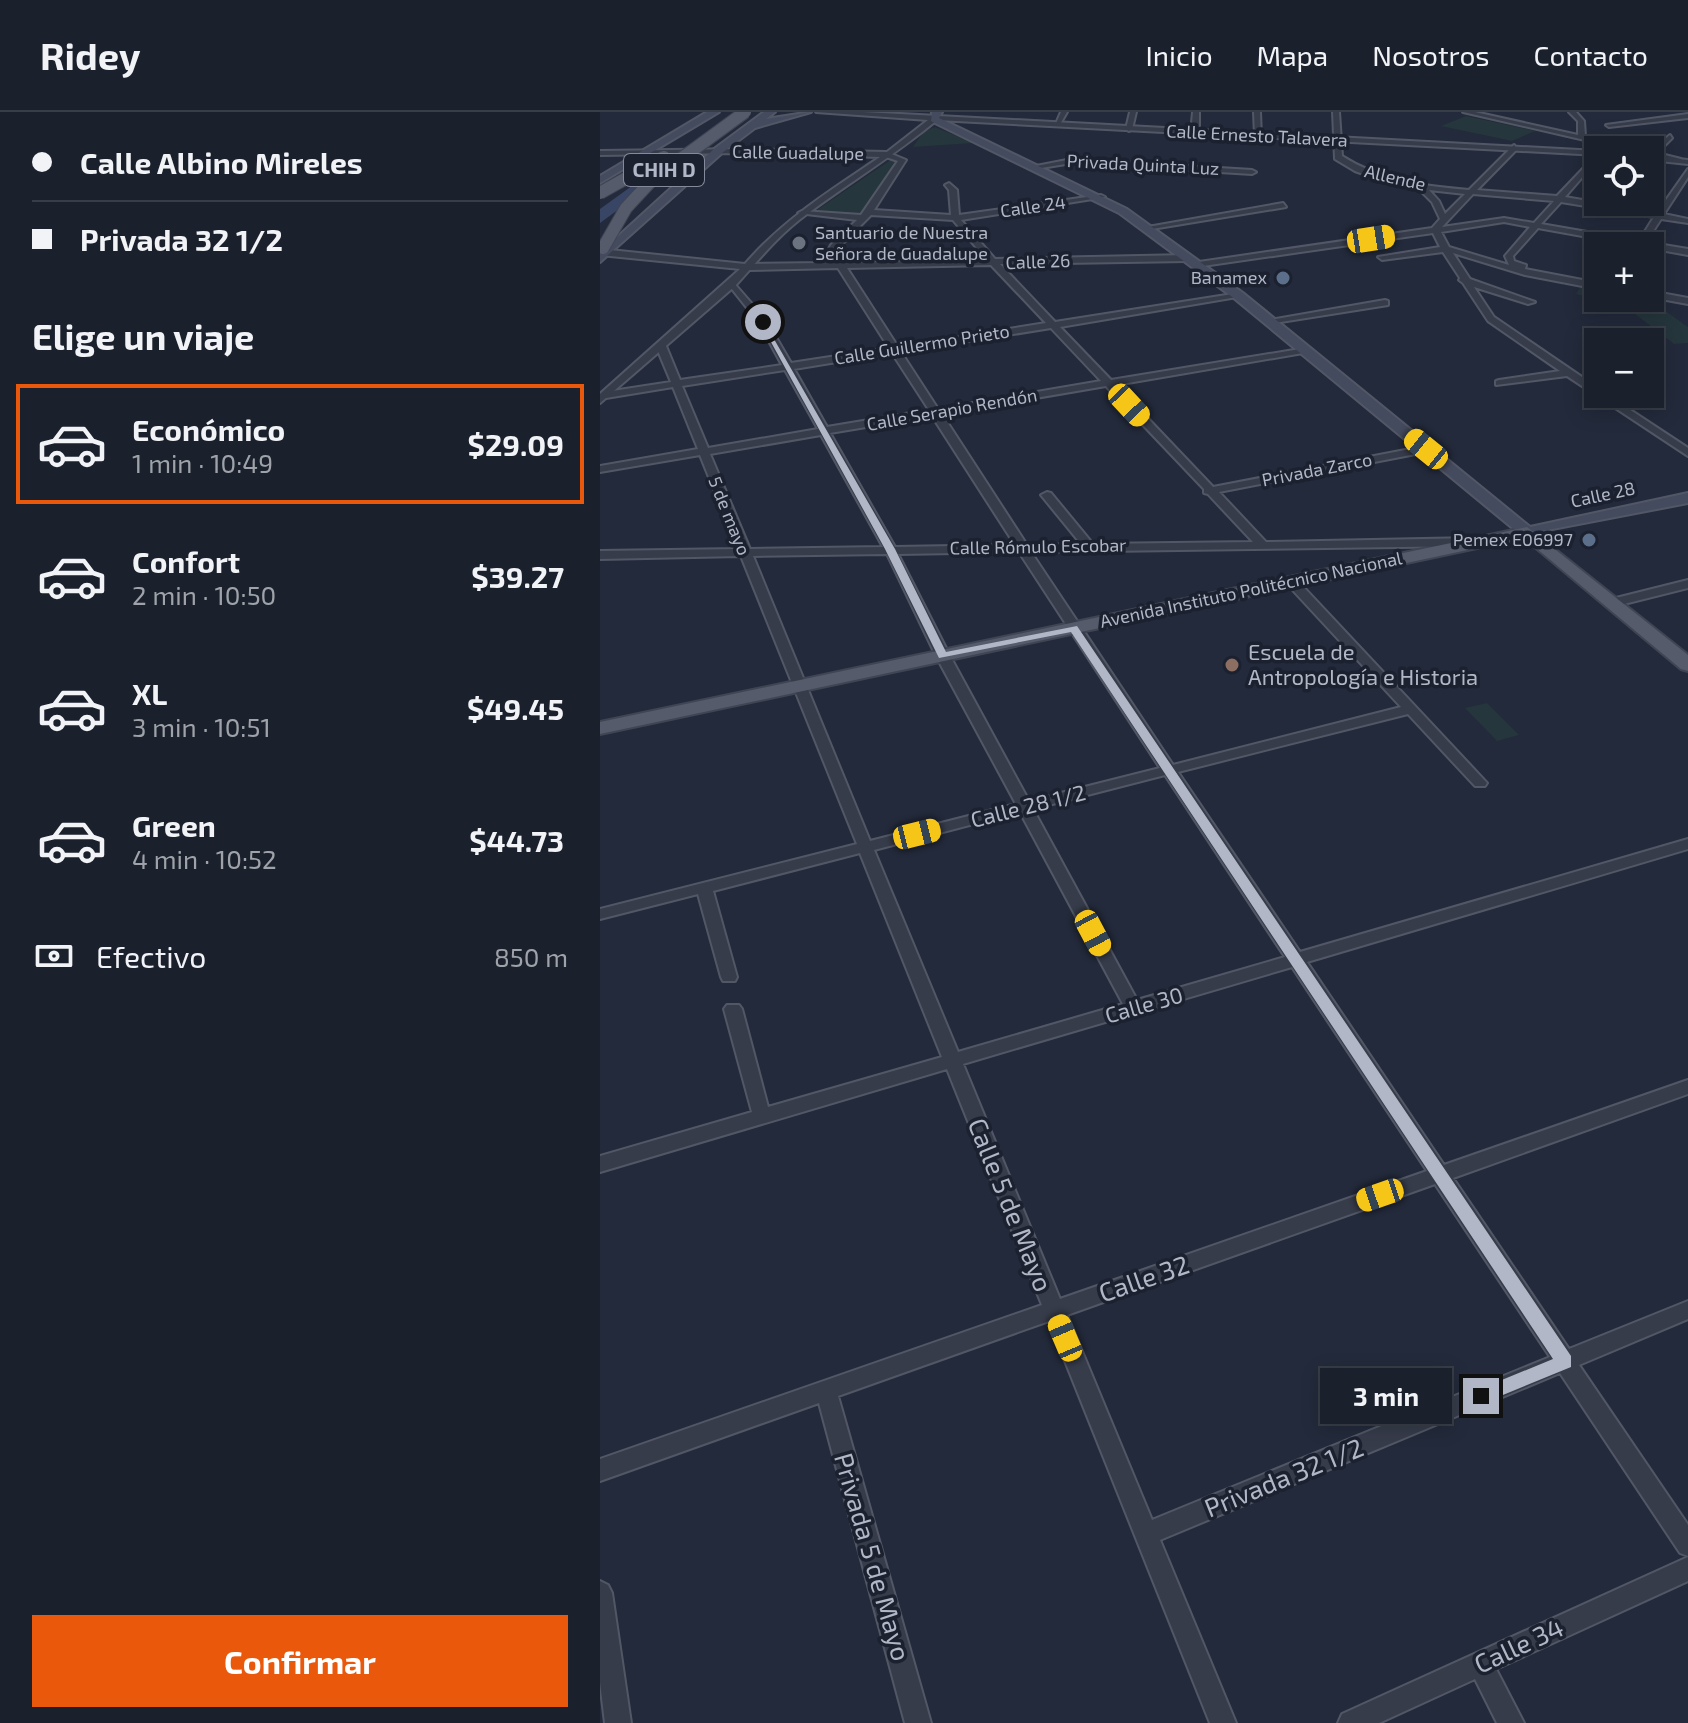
<!DOCTYPE html>
<html lang="es">
<head>
<meta charset="utf-8">
<style>
	body { margin:0; font-family:"Exo 2",sans-serif; background:#232834; color:#f1f3f6; height:100vh; display:flex; flex-direction:column; font-size:30px; white-space:nowrap }
	* { box-sizing:border-box; margin:0 }
	p { font-size:26px; color:#9fa3a9 }
	.icon { flex:none; width:44px; height:44px; fill:none; stroke:currentColor; stroke-width:2; stroke-linecap:round; stroke-linejoin:round }
	.map { position:relative; flex:1; overflow:hidden }
	.drawer { display:flex; flex-direction:column; background:#1a202c; width:600px }
	.drawer>* { flex:none }
	.top-card { display:grid; align-content:center; height:176px; padding:0 32px; background:#1a202c }
	.fabs { position:absolute; left:984px; top:24px; display:grid; gap:16px }
	.fabs a { display:grid; place-items:center; width:80px; height:80px; border-radius:0px; background:#1a202c; box-shadow:0 4px 20px #0003,0 0 0 2px #383e48; font-size:40px }
	.end { position:absolute; width:36px; height:36px; margin:-18px; border:10px solid #b2b7c7; background:#111; box-shadow:0 0 0 4px #111 }
	.from { border-radius:50% }
	.bubble { position:absolute; height:56px; border-radius:0px; background:#1a202c; box-shadow:0 4px 20px #0003,0 0 0 2px #383e48; font-size:26px; font-weight:700; line-height:56px; text-align:center }
	.car { position:absolute; width:24px; height:48px; margin:-24px -12px; border-radius:10px; box-shadow:0 0 6px 2px #0007; background:linear-gradient(#f5c518 24%,#345 0 40%,#f5c518 0 76%,#345 0 86%,#f5c518 0) }
	.top-card b { display:flex; align-items:center; gap:28px; height:76px; font-size:30px }
	.top-card b+b { border-top:2px solid #383e48 }
	.top-card i { width:20px; height:20px; background:#f1f3f6 }
	ul { padding:0; list-style:none }
	li { display:flex; align-items:center; gap:24px; height:120px; margin:0 16px 12px; padding:0 16px; border:4px solid transparent; border-radius:0px }
	li div { flex:1 }
	li b { display:block; font-size:30px }
	li em { font-style:normal; font-weight:700 }
	li.active { border-color:#ea580c }
	li>.icon { width:72px; height:72px; stroke-width:1.5 }
	h2 { padding:0 32px; font-size:36px; line-height:96px }
	.pay { display:flex; align-items:center; gap:20px; height:88px; padding:0 32px; font-size:30px }
	.pay p { margin-inline-start:auto }
	.action { display:flex; gap:16px; margin-top:auto; padding:16px 32px }
	.action a { flex:1; height:92px; border-radius:0px; background:#ea580c; color:#fff; font-size:32px; font-weight:700; line-height:92px; text-align:center }
	header { display:flex; align-items:center; gap:48px; box-sizing:border-box; height:112px; padding:0 40px; background:#1a202c; border-bottom:2px solid #383e48 }
	header strong { font-size:38px }
	nav { display:flex; gap:44px; margin-inline-start:auto; font-size:28px }
	main { display:flex; flex:1; min-height:0 }
	.map>svg:first-child { display:block }
	.green { fill:#25363c }
	.lines { fill:none; stroke-linecap:round; stroke-linejoin:round }
	.river { fill:#384564; fill-rule:evenodd }
	.minor-casing { stroke:#525766; stroke-width:4 }
	.tertiary-casing { stroke:#525766; stroke-width:4 }
	.secondary-casing { stroke:#525766; stroke-width:4 }
	.primary-casing { stroke:#404554; stroke-width:4 }
	.minor { fill:#373c4b; fill-rule:evenodd }
	.tertiary { fill:#373c4b; fill-rule:evenodd }
	.secondary { fill:#454b5e; fill-rule:evenodd }
	.primary { fill:#555b6b; fill-rule:evenodd }
	.primary-bridge-casing { stroke:#404554; stroke-width:14; stroke-linecap:butt }
	.primary-bridge { stroke:#555b6b; stroke-width:12 }
	.route { fill:#b2b7c7 }
	.worship-dot { fill:#6b7280; stroke:#1c2130; stroke-width:3 }
	.service-dot { fill:#5c6f8a; stroke:#1c2130; stroke-width:3 }
	.education-dot { fill:#8d6e63; stroke:#1c2130; stroke-width:3 }
	.labels { text-anchor:middle; stroke-width:7; stroke-linejoin:round; paint-order:stroke }
	.far-street-label { font-size:18px; fill:#b2b7c7; stroke:#1c2130 }
	.far-poi-label { font-size:18px; fill:#b2b7c7; stroke:#1c2130; text-anchor:end }
	.shield { fill:#1c2130; stroke:#858a9a; stroke-width:2 }
	.shield-label { font-size:20px; font-weight:bold; fill:#b2b7c7 }
	.poi-label { font-size:22px; fill:#b2b7c7; stroke:#1c2130; text-anchor:start }
	.street-label { font-size:22px; fill:#b2b7c7; stroke:#1c2130 }
	.near-street-label { font-size:26px; fill:#b2b7c7; stroke:#1c2130 }
</style>
</head>
<body>
<header>
<strong>Ridey</strong>
<nav><a>Inicio</a><a>Mapa</a><a>Nosotros</a><a>Contacto</a></nav>
</header>
<main>
<section class="drawer">
<div class="top-card">
<b><i class="from"></i>Calle Albino Mireles</b>
<b><i></i>Privada 32 1/2</b>
</div>
<h2>Elige un viaje</h2>
<ul>
<li class="active"><svg class="icon" aria-label="car" viewBox="0 0 24 24"><path d="M5 17H2v-5l4-1 3-4h7l3 4 3 1v5h-3M9 17h6M6 11h13"/><circle cx="7" cy="17" r="2"/><circle cx="17" cy="17" r="2"/></svg><div><b>Económico</b><p>1 min · 10:49</p></div><em>$29.09</em></li>
<li><svg class="icon" aria-label="car" viewBox="0 0 24 24"><path d="M5 17H2v-5l4-1 3-4h7l3 4 3 1v5h-3M9 17h6M6 11h13"/><circle cx="7" cy="17" r="2"/><circle cx="17" cy="17" r="2"/></svg><div><b>Confort</b><p>2 min · 10:50</p></div><em>$39.27</em></li>
<li><svg class="icon" aria-label="car" viewBox="0 0 24 24"><path d="M5 17H2v-5l4-1 3-4h7l3 4 3 1v5h-3M9 17h6M6 11h13"/><circle cx="7" cy="17" r="2"/><circle cx="17" cy="17" r="2"/></svg><div><b>XL</b><p>3 min · 10:51</p></div><em>$49.45</em></li>
<li><svg class="icon" aria-label="car" viewBox="0 0 24 24"><path d="M5 17H2v-5l4-1 3-4h7l3 4 3 1v5h-3M9 17h6M6 11h13"/><circle cx="7" cy="17" r="2"/><circle cx="17" cy="17" r="2"/></svg><div><b>Green</b><p>4 min · 10:52</p></div><em>$44.73</em></li>
</ul>
<div class="pay"><svg class="icon" aria-label="cash" viewBox="0 0 24 24"><path d="M3 7h18v10H3z"/><circle cx="12" cy="12" r="2"/></svg>Efectivo<p>850 m</p></div>
<div class="action"><a>Confirmar</a></div>
</section>
<div class="map">
<svg width="1088" height="1611" viewBox="0 0 1088 1611">
	<rect width="100%" height="100%" fill="#232a3b"/>
	<!-- green -->
	<path class="green" d="M866,4L935,19L912,29L841,14Z
		M335,15L373,31L313,35L324,19Z
		M292,47H298L295,55L261,104L214,100Z
		M981,174L998,177V186H1047L1088,215V231L1074,232L1026,195L976,182Z
		M887,591L919,623L897,629L865,596Z"/>
	<g class="lines">
		<!-- river -->
		<path class="river" d="M65,50L71,51V59L0,111V97Z"/>
		<!-- minor casing -->
		<g class="minor-casing">
			<path id="minor" d="M461,0H467L459,14H455Z
				M530,0H536L532,17L529,19L526,17Z
				M593,0H599V21L595,23L591,21Z
				M654,0H660L661,25L655,24Z
				M733,0H739L742,44C781,69 824,74 869,78L914,33L917,37L877,78L957,84L998,41V47L965,85L1057,101L1088,57V65L1064,102L1088,107V111L1061,107L1046,130L1088,137V143L938,116L913,144L914,149L926,153L925,157L998,171V177L925,163L853,141L870,167L935,190L928,192L874,175L894,205L998,276V282H1006L1088,336V344L967,264L896,273V269L899,268L960,259L888,209L863,171L859,168L860,166L843,140L782,148L778,145L840,135L833,121L596,155V151L599,150L832,116L840,107L832,90L819,77L780,68L755,59L735,47ZM829,78L865,82L845,102L839,89ZM873,82L954,89L934,111L904,106L842,115ZM961,90L1054,105L1039,129L941,112ZM904,110L930,115L905,144L909,153L849,135L841,120Z
				M863,0H875L978,23V9L969,0H976L984,9L985,24L1042,38H1028Z
				M1088,2V6L1009,15L1006,13Z
				M1070,23L1072,26L1057,41L1081,47V51L1050,43V39Z
				M289,41L306,48L274,98L351,103L349,78L345,73L349,71L357,78L359,103L501,83L505,85L361,108L395,147L588,143L592,146L588,149L400,152L455,210L639,181L643,184L460,215L511,268L706,236L708,238L703,241L516,273L613,375L826,334L831,337L826,340L619,380L666,430L874,426L880,430L874,434L431,440L573,653L801,595L688,473L686,470L692,466L696,467L887,671L885,674H875L808,602L578,660L700,840L1088,727V737L707,850L844,1053L1088,968V982L853,1066L969,1237L1088,1189V1207L979,1253L1088,1413V1444L1080,1441L960,1261L560,1428L636,1611H610L449,1209L238,1284L331,1611H305L219,1291L0,1369V1347L442,1193L347,957L0,1060V1044L152,1000L124,897L127,893H139L142,897L168,995L342,945L260,741L113,779L137,865L135,869H123L121,865L98,782L0,807V797L257,732L141,444L0,447V439L138,437L100,343L0,360V354L98,337L73,275L6,286L1,283L6,280L71,270L56,234L61,231L66,234L80,268L182,253L159,211L128,172L132,169L166,208L191,251L289,236L238,156L150,158L146,155L150,152L222,151L231,133L257,108L198,101L202,99L261,103L298,49L286,45ZM271,103L353,108L387,148L231,151L238,136ZM391,153L446,211L298,235L247,156ZM451,216L501,269L338,297L301,240ZM292,241L329,298L227,315L194,257ZM185,258L218,317L108,336L82,274ZM506,274L604,377V381L608,382L653,430L493,432L451,381L447,380L441,383L481,432L427,433L342,302ZM332,304L415,433L295,435L230,321ZM221,323L283,435L150,437L110,342ZM419,440L560,656L429,689L350,544L298,442ZM287,442L336,544L416,692L270,729L153,444ZM565,663L685,845L537,888L433,697ZM420,700L523,892L358,940L274,738ZM692,855L827,1059L460,1187L363,952ZM835,1072L950,1245L552,1408L467,1203Z
				M472,47L652,58L656,60L652,62L472,51L435,57L431,55Z
				M683,91L686,95L546,118L542,116Z
				M1050,179L1088,186V192L1050,185Z
				M785,188L788,189V193L669,212L664,209Z
				M1088,468V476L1012,495L1006,491L1008,488Z
				M1088,1445V1469L896,1557L924,1611H897L875,1567L779,1611H738L742,1602Z
				M0,1469L8,1473L12,1481L31,1611H5L0,1570Z"/>
		</g>
		<!-- tertiary casing -->
		<g class="tertiary-casing">
			<path id="tertiary" d="M216,0H263L998,39V43L337,8C295,43 250,70 207,102C178,123 157,150 135,174L0,291V282L140,157L0,143V137L145,152C184,107 231,78 280,45L142,41L0,43V39L142,37L287,40L328,8Z
				M1050,44L1088,48V52L1050,48Z"/>
		</g>
		<!-- secondary casing -->
		<g class="secondary-casing">
			<path id="secondary" d="M107,0H119L0,71V64Z
				M164,0H175L166,7L211,0L155,16L122,41L0,150V141L114,37Z
				M332,0H342L339,6L527,97L643,181L930,415L1088,381V391L921,423L635,187L519,101L331,9Z"/>
		</g>
		<!-- primary casing -->
		<g class="primary-casing">
			<path id="primary" d="M927,415L1088,543V559L1081,557L924,426L0,622V610Z"/>
		</g>
		<!-- minor -->
		<use href="#minor" class="minor"/>
		<!-- tertiary -->
		<use href="#tertiary" class="tertiary"/>
		<!-- secondary -->
		<use href="#secondary" class="secondary"/>
		<!-- primary -->
		<use href="#primary" class="primary"/>
		<!-- primary-bridge casing -->
		<g class="primary-bridge-casing">
			<path id="primary-bridge" d="M0,81L64,45
				M3,136L26,96L52,68L145,0"/>
		</g>
		<!-- primary-bridge -->
		<use href="#primary-bridge" class="primary-bridge"/>
	</g>
	<!-- route -->
	<path class="route" d="M163,208L295,437L346,540L477,514L971,1244V1255L881,1292L875,1290V1279L953,1247L471,520L339,546L285,437L160,210Z"/>
	<!-- markers -->
	<circle class="worship-dot" cx="199" cy="131" r="8"/>
	<g class="service-dot">
		<circle cx="683" cy="166" r="8"/>
		<circle cx="989" cy="428" r="8"/>
	</g>
	<circle class="education-dot" cx="632" cy="553" r="8"/>
	<g class="labels">
		<!-- far-street labels -->
		<g class="far-street-label">
			<text transform="translate(657 24) rotate(3)" y="6">Calle Ernesto Talavera</text>
			<text transform="translate(198 41) rotate(1)" y="6">Calle Guadalupe</text>
			<text transform="translate(543 53) rotate(3)" y="6">Privada Quinta Luz</text>
			<text transform="translate(795 66) rotate(13)" y="6">Allende</text>
			<text transform="translate(433 95) rotate(-8)" y="6">Calle 24</text>
			<text transform="translate(438 150) rotate(-2)" y="6">Calle 26</text>
			<text transform="translate(322 233) rotate(-9)" y="6">Calle Guillermo Prieto</text>
			<text transform="translate(352 298) rotate(-10)" y="6">Calle Serapio Rendón</text>
			<text transform="translate(717 358) rotate(-11)" y="6">Privada Zarco</text>
			<text transform="translate(1003 383) rotate(-12)" y="6">Calle 28</text>
			<text transform="translate(129 404) rotate(68)" y="6">5 de mayo</text>
			<text transform="translate(438 435) rotate(-1)" y="6">Calle Rómulo Escobar</text>
			<text transform="translate(651 478) rotate(-12)" y="6">Avenida Instituto Politécnico Nacional</text>
		</g>
		<!-- far-poi labels -->
		<g class="far-poi-label">
			<text x="215" y="127" text-anchor="start">Santuario de Nuestra<tspan x="215" dy="21">Señora de Guadalupe</tspan></text>
			<text x="667" y="172">Banamex</text>
			<text x="973" y="434">Pemex E06997</text>
		</g>
		<!-- shield labels -->
		<rect class="shield" x="24" y="42" width="80" height="32" rx="6"/>
		<g class="shield-label">
			<text x="64" y="65">CHIH D</text>
		</g>
		<!-- poi labels -->
		<g class="poi-label">
			<text x="648" y="548">Escuela de<tspan x="648" dy="25">Antropología e Historia</tspan></text>
		</g>
		<!-- street labels -->
		<g class="street-label">
			<text transform="translate(428 694) rotate(-14)" y="8">Calle 28 1/2</text>
			<text transform="translate(544 893) rotate(-16)" y="8">Calle 30</text>
		</g>
		<!-- near-street labels -->
		<g class="near-street-label">
			<text transform="translate(410 1093) rotate(68)" y="9">Calle 5 de Mayo</text>
			<text transform="translate(544 1167) rotate(-19)" y="9">Calle 32</text>
			<text transform="translate(684 1366) rotate(-22)" y="9">Privada 32 1/2</text>
			<text transform="translate(272 1445) rotate(74)" y="9">Privada 5 de Mayo</text>
			<text transform="translate(919 1534) rotate(-25)" y="9">Calle 34</text>
		</g>
	</g>
</svg>
<div class="fabs">
<a><svg class="icon" aria-label="locate" viewBox="0 0 24 24"><circle cx="12" cy="12" r="6"/><path d="M12 2v4M12 18v4M2 12h4M18 12h4"/></svg></a>
<a>+</a>
<a>−</a>
</div>
<i class="end from" style="left:163px;top:210px"></i>
<i class="end" style="left:881px;top:1284px"></i>
<div class="bubble" style="left:720px;top:1256px;width:132px">3 min</div>
<i class="car" style="left:771px;top:127px;rotate:81deg"></i>
<i class="car" style="left:529px;top:293px;rotate:137deg"></i>
<i class="car" style="left:826px;top:337px;rotate:309deg"></i>
<i class="car" style="left:317px;top:722px;rotate:76deg"></i>
<i class="car" style="left:493px;top:821px;rotate:152deg"></i>
<i class="car" style="left:780px;top:1083px;rotate:251deg"></i>
<i class="car" style="left:465px;top:1226px;rotate:337deg"></i>
</div>
</main>
</body>
</html>
